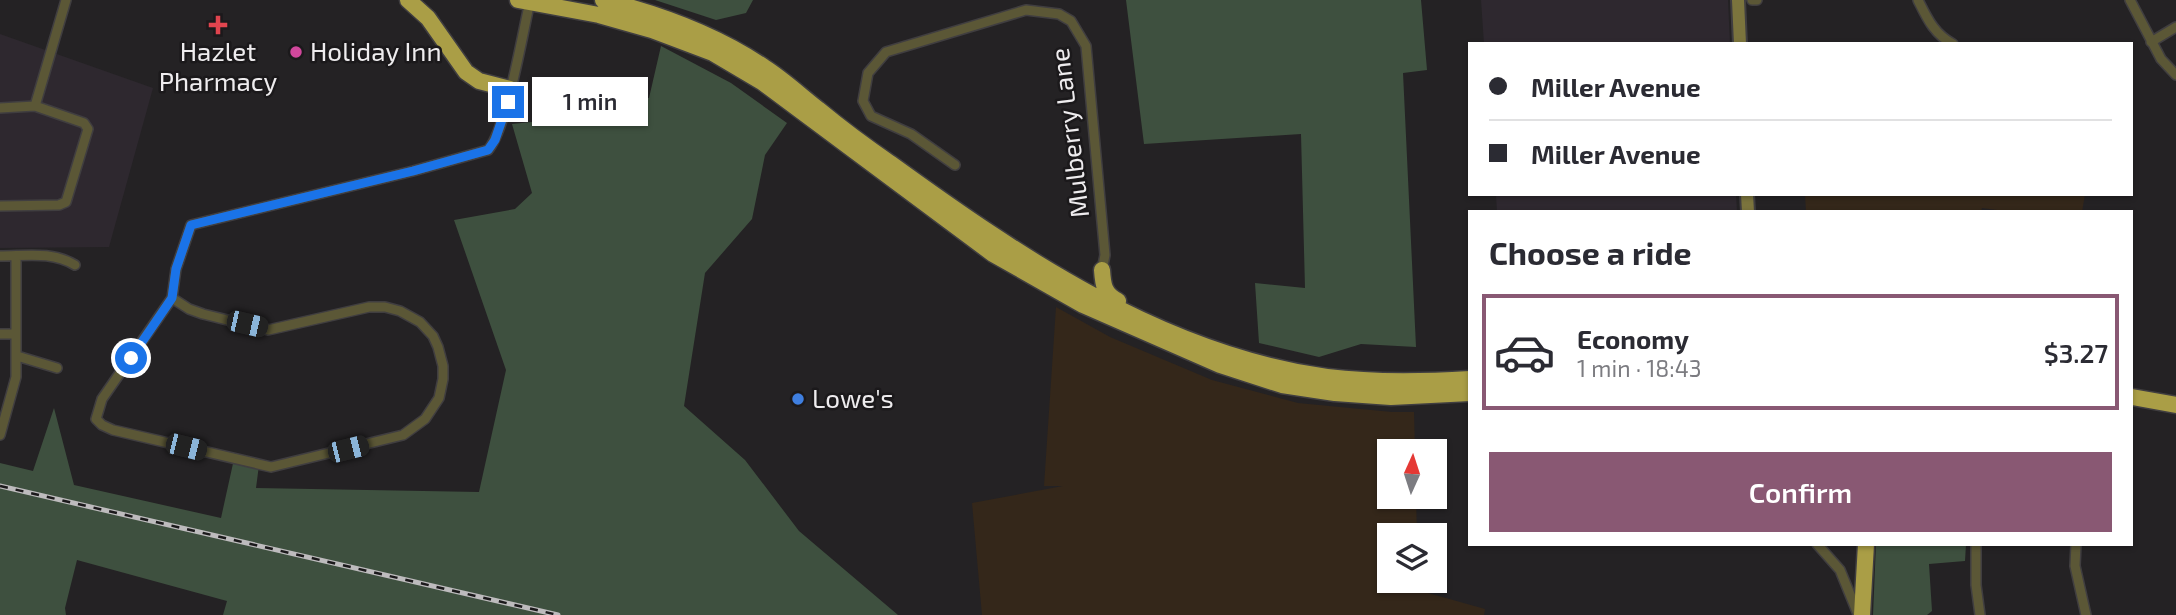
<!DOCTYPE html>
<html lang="en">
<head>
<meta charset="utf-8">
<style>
	body { margin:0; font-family:"Exo 2",sans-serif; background:#f7f7f7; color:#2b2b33; height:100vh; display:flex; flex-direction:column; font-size:26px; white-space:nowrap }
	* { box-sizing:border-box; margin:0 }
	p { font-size:23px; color:#7c7c81 }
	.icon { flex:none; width:38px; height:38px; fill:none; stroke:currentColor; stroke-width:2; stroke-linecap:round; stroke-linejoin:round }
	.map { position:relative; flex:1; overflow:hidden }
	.details { position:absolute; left:1468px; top:210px; width:665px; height:336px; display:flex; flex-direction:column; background:#fff; border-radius:0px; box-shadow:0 2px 5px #0004 }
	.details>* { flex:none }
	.banner { position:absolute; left:1468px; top:42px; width:665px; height:154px; border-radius:0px; box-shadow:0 2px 5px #0004; display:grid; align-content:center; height:154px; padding:0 21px; background:#fff }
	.needle { width:46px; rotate:3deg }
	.buttons { position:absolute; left:1377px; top:439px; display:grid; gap:14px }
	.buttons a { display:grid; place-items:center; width:70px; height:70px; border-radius:0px; background:#fff; box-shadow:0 2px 5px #0004; font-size:35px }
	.end { position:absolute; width:32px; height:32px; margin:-16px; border:9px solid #1a73e8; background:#fff; box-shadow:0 0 0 4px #fff }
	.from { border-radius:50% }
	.bubble { position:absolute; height:49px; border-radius:0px; background:#fff; box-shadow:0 2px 5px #0004; font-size:23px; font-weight:600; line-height:49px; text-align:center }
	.car { position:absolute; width:21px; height:42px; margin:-21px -10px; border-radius:9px; box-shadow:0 0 5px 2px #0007; background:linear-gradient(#222 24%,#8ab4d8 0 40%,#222 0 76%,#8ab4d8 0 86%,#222 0) }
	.banner b { display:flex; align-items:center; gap:24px; height:66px; font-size:26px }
	.banner b+b { border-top:2px solid #e1e1e2 }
	.banner i { width:18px; height:18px; background:#2b2b33 }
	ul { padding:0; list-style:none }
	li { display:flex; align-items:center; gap:21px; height:116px; margin:0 14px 10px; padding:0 7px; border:4px solid transparent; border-radius:0px }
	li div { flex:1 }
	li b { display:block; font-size:26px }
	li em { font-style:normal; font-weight:600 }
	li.active { border-color:#895873 }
	li>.icon { width:63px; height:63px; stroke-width:1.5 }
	h2 { padding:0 21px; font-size:32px; line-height:84px }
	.primary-button { display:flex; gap:14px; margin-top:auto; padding:14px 21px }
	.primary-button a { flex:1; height:80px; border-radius:0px; background:#895873; color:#fff; font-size:28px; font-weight:600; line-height:80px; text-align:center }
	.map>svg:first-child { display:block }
	.built { fill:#2e282f }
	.industrial { fill:#34271a }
	.green { fill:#3e503f }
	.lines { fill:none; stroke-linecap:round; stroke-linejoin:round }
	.street-casing { stroke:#403e40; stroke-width:12 }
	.secondary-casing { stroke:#403e40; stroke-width:16 }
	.highway-casing { stroke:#403e40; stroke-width:19 }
	.street { stroke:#5b5736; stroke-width:9 }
	.secondary { stroke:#7b743d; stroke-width:12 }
	.highway { stroke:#aa9e46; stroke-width:16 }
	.rail-casing { stroke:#bdbbbd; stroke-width:5 }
	.rail { stroke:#1b191b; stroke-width:2.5; stroke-dasharray:8; stroke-linecap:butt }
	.route { stroke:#1a73e8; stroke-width:9 }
	.health-dot { fill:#e0444e; stroke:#1b191b; stroke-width:2.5 }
	.hotel-dot { fill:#d1479c; stroke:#1b191b; stroke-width:2.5 }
	.shop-dot { fill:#3f7fe0; stroke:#1b191b; stroke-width:2.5 }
	.labels { text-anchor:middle; stroke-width:5; stroke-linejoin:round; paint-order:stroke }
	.poi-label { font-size:26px; fill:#eeecee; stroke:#1b191b; text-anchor:start }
	.street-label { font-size:26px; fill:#eeecee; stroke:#1b191b }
</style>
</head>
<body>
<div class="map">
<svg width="2176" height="615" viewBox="0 0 2176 615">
	<rect width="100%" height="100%" fill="#242224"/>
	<!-- built -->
	<path class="built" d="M1481,0H1728L1730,44H1484Z
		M0,34L153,88L109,247L0,248Z
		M1496,194H1736L1737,212H1497Z"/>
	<!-- industrial -->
	<path class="industrial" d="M1805,194H2085L2082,212H2012L1982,208L1981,212H1806Z
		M1056,307L1110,337L1212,380L1298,403L1392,412H1414L1415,451L1390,452V497H1416L1417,535L1390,536V581H1421L1428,593L1485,609L1484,615H982L972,503L1063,486H1044Z"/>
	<!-- green -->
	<path class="green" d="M655,0H753L746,13L716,20Z
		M1126,0H1421L1427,70L1403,73L1416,347L1361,344L1319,357L1259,343L1255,283L1305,288L1301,134L1144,144Z
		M661,46L731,83L787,123L765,155L752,219L705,273L684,406L745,460L799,531L898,615H223L227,601L77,560L65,608L66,615H0V463L33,471L54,408L74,485L221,518L234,459L259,465L256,488L479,492L506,370L454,220L515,209L532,193L512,124L580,117L589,88L649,98Z
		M1876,544H1966L1965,561L1929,564L1932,611L1927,615H1873Z"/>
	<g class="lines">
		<!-- street casing -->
		<g class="street-casing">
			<path id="street" d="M1752,0H1757
				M1918,0C1927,18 1934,34 1953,44
				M2130,0L2161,59L2176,75
				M2151,42L2176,27
				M35,106L66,0
				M0,108L35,106L84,123L88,129L66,202L59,205L0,206
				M955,165L911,134L871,116L863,101L868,73L886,52L1026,10L1059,14L1071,21L1086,46L1105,255L1102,270
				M0,256C26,256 52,251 75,265
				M172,298L189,309L203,314L268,330L369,307H385L400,311L420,322L433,336L438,347L443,366V379L439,398L425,419L403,435L271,467L113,430L102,425L96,419L102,399L172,298L176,269L191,225L413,171L488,150C506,131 523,32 530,1
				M0,334H16
				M17,356L57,368
				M0,435L16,377V256
				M1817,544L1840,570L1858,614
				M1976,544V585L1980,615
				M2076,544L2075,566L2086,615"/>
		</g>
		<!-- secondary casing -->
		<g class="secondary-casing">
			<path id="secondary" d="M1738,0L1740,44
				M1747,194L1748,212"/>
		</g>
		<!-- highway casing -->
		<g class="highway-casing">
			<path id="highway" d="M408,0L428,18L466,72L479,81L510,89
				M518,0L599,15L652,30L713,53L762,82L993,254L1083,305L1220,365L1282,385L1335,393L1391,397L1470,393
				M603,0C660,14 715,34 764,67C783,79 800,95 818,109C841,128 865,146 890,163C1021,258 1163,354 1327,377C1375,383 1422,382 1470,379
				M1102,270C1103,285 1104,294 1118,301
				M2132,397L2176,405
				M1862,615L1866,544"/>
		</g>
		<!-- street -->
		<use href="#street" class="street"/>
		<!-- secondary -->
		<use href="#secondary" class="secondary"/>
		<!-- highway -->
		<use href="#highway" class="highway"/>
		<!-- rail casing -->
		<g class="rail-casing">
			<path id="rail" d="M0,486L558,615"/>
		</g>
		<!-- rail -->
		<use href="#rail" class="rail"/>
	</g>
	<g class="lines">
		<!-- route -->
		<path class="route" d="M131,358L172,298L176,269L191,225L413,171L488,150L495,140L508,102"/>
	</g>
	<!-- markers -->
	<path class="health-dot" d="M214.5 14.5h7v7h7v7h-7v7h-7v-7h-7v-7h7z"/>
	<circle class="hotel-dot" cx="296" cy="52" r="7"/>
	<circle class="shop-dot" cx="798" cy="399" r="7"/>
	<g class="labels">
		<!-- poi labels -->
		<g class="poi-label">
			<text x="218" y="61" text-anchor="middle">Hazlet<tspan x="218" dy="30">Pharmacy</tspan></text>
			<text x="310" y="61">Holiday Inn</text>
			<text x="812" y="408">Lowe's</text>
		</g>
		<!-- street labels -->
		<g class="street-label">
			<text transform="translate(1070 133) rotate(-97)" y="9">Mulberry Lane</text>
		</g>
	</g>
</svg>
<div class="buttons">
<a><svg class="needle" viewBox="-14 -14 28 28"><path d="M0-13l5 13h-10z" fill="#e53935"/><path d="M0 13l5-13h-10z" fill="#7c7c81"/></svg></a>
<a><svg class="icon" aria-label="layers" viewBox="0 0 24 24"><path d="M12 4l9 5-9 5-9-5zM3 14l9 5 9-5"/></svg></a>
</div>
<i class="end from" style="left:131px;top:358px"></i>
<i class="end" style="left:508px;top:102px"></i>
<div class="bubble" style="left:532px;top:77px;width:116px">1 min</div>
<i class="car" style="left:247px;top:324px;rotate:103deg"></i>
<i class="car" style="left:186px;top:447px;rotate:104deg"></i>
<i class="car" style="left:348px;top:449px;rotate:76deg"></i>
<div class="banner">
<b><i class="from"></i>Miller Avenue</b>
<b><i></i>Miller Avenue</b>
</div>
<section class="details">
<h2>Choose a ride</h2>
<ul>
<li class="active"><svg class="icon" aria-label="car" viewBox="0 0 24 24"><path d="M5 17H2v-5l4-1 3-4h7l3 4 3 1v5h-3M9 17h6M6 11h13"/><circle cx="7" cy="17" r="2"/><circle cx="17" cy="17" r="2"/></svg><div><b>Economy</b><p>1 min · 18:43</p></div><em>$3.27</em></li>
</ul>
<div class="primary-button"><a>Confirm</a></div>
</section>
</div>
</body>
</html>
